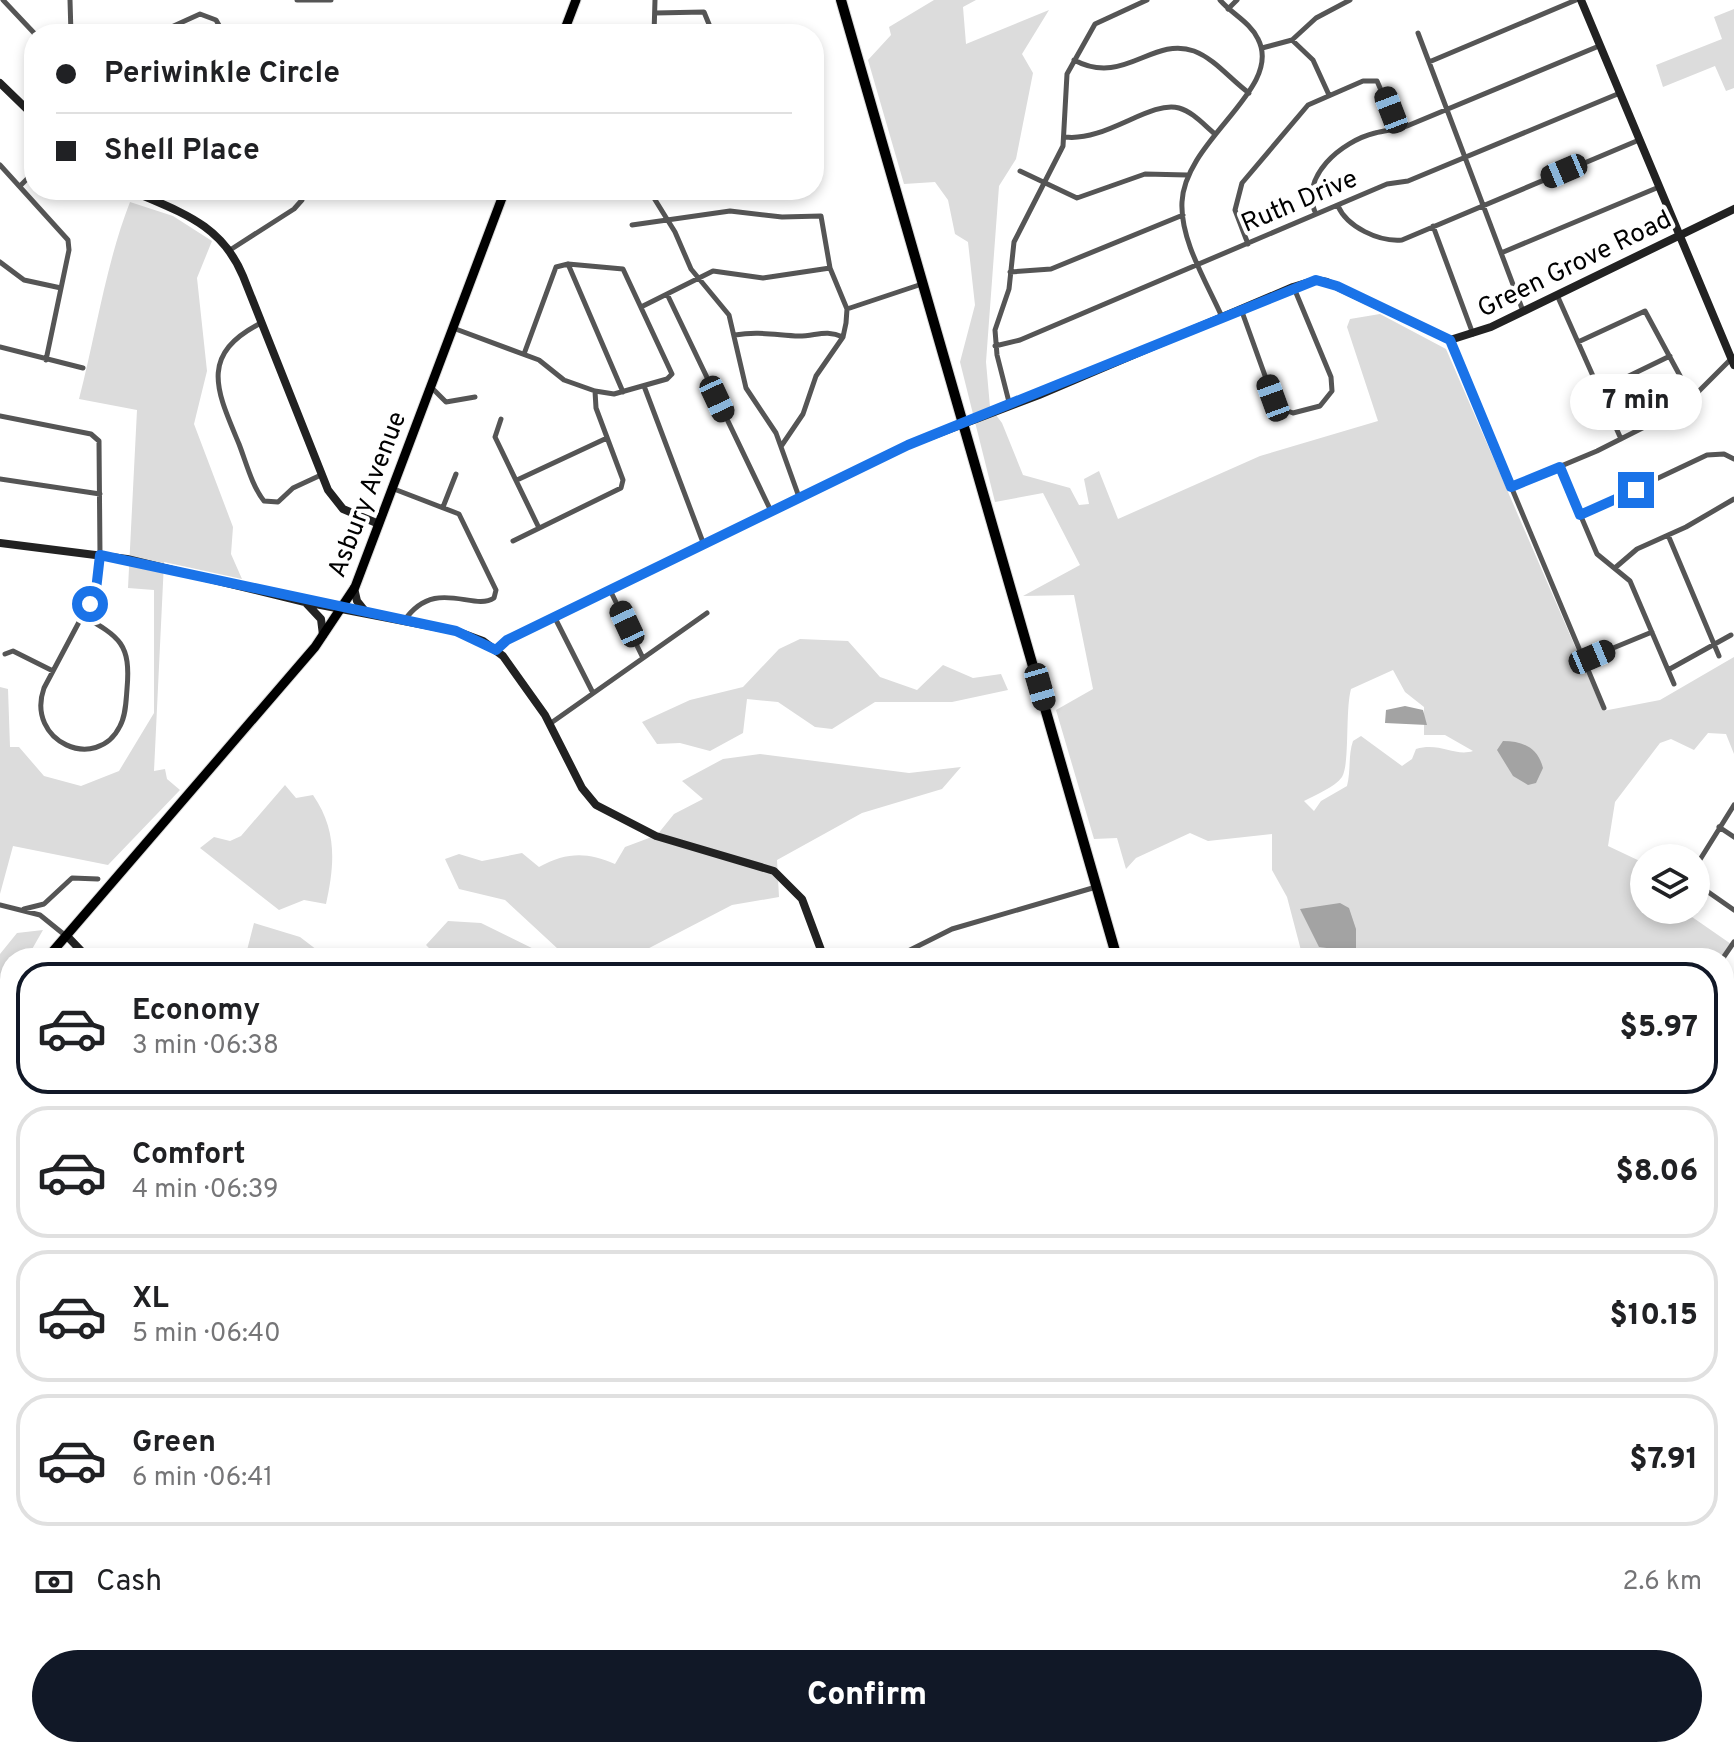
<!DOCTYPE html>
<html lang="en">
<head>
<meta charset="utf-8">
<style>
	body { margin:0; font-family:Overpass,sans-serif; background:#f2f2f2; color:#202124; height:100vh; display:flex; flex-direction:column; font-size:30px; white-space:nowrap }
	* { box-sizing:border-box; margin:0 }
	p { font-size:26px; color:#757577 }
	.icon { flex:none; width:44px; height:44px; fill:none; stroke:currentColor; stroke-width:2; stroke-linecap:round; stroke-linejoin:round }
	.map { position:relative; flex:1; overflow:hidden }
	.panel { position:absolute; left:0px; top:948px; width:1734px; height:810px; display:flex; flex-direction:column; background:#fff; border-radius:32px 32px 0 0; box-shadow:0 4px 12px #0003 }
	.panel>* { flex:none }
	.top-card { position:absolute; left:24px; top:24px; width:800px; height:176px; border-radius:32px; box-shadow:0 4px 12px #0003; display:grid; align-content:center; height:176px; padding:0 32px; background:#fff }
	.buttons { position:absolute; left:1630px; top:844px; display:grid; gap:16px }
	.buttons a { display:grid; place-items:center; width:80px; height:80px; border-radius:50%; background:#fff; box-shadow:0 4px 12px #0003; font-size:40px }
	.end { position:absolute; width:36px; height:36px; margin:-18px; border:10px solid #1a73e8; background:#fff; box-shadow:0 0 0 4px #fff }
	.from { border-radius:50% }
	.bubble { position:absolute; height:56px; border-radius:28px; background:#fff; box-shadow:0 4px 12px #0003; font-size:26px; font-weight:800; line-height:56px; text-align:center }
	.car { position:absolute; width:24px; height:48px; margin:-24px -12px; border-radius:10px; box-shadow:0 0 6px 2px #0007; background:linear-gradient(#222 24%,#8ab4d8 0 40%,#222 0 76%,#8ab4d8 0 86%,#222 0) }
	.top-card b { display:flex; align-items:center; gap:28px; height:76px; font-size:30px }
	.top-card b+b { border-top:2px solid #e0e0e0 }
	.top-card i { width:20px; height:20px; background:#202124 }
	ul { padding:14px 0 0; list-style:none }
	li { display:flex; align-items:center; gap:24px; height:132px; margin:0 16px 12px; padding:0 16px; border:4px solid #e0e0e0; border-radius:32px }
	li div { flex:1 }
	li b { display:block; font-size:30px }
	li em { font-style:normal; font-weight:800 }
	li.current { border-color:#111827 }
	li>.icon { width:72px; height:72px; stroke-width:1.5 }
	.pay { display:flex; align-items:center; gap:20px; height:88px; padding:0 32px; font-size:30px }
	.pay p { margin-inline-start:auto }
	.button { display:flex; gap:16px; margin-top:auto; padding:16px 32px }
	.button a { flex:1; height:92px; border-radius:48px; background:#111827; color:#fff; font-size:32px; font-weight:800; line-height:92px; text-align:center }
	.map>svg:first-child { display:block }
	.green { fill:#dcdcdc; fill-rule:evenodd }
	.water { fill:#a3a3a3 }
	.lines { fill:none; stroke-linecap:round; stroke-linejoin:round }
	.primary-casing { stroke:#dbdbdb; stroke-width:11 }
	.highway-casing { stroke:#dbdbdb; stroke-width:12 }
	.street { stroke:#555; stroke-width:5 }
	.secondary { stroke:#222; stroke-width:8 }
	.primary { stroke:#000; stroke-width:9 }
	.highway { stroke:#000; stroke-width:10 }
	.route { stroke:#1a73e8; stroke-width:10 }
	.labels { text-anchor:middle; stroke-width:8; stroke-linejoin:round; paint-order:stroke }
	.street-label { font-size:26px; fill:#000; stroke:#fff }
</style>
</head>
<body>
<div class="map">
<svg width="1734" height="1757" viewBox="0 0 1734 1757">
	<rect width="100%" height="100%" fill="#fff"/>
	<!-- green -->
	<path class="green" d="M934,0H976L963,7L966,44L1049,10L1022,54L1033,73L1016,159L999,186L986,362L990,407L1002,423L1023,475L1070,488L1079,505L1089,504L1084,479L1099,471L1118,519L1260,456L1378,421L1347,327L1350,319L1380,314L1446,349L1603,711L1660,700L1734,657V754L1726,734L1708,733L1694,750L1671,739L1660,743L1615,802L1608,846L1644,863V910H1682L1731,944L1722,958H1303L1287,897L1272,870V834L1208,841L1190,833L1136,858L1126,869L1117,838L1094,839L1056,710L1093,689L1074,595L1023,596L1080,565L1043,493L995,502L960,362L975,305L968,242L955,234L948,200L935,182L904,184L868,60L891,35L889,27ZM1393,670L1405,692L1424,707V735H1445L1473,751C1455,757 1440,742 1416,749L1412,759L1402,766L1361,736L1353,741C1348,755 1351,771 1347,786L1321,801L1314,811L1304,801C1315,795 1335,787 1342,777C1350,764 1345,711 1351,689Z
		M1734,9V88L1726,91L1715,66L1663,87L1656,65L1722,39L1714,17Z
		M130,202L173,216L212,241L197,278L207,371L194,424L233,527L231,554L242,579L164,562L154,771L165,769L167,779L180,790L108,865L13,846L0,894V687L8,689L10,747H19L44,776L81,786L119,771L154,713V590L128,588L137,410L79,399C96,334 106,263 130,202Z
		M800,639L848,641L880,677L917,690L943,665L973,678L1001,674L1008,690L952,702H875L832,729L815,727L778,702L747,699L743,733L710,751L680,743L657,744L642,722L690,700L743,687L779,649Z
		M760,754L909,773L961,767L942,789L862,813L777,860L779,897L732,905L630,958L558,949L505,900L459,889L445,859L459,854L482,861L522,853L539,867C567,852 587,852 615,864L625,847L657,835L674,814L703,799L682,781L723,759Z
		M285,785L296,798L313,795C337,830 335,863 326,904L304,900L279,910L200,848L214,837L230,841L241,836Z
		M448,921L481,923L552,958H439L426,945Z
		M254,923L300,937L321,953L316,958H245Z
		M43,930L27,958H10V987L0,995V954L17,933Z
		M0,1227L10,1235V1313L0,1305Z
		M1724,1299L1734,1302V1387L1724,1397Z
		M0,1332L10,1340V1552L0,1550Z
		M1724,1565L1734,1574V1667L1724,1665Z
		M436,1748H596L613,1757H440Z
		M640,1748H808L826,1757H657Z
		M1458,1748H1698L1691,1757H1513L1510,1748C1498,1756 1469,1756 1458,1748Z"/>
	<!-- water -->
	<path class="water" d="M1405,706L1423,710L1427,725L1385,723L1386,710Z
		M1503,741C1523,741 1538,748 1543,768L1536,783L1528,785L1513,776L1497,750Z
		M1340,903L1349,908L1356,929V953L1352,957L1334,949L1319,947L1300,909Z"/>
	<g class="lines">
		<!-- primary casing -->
		<g class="primary-casing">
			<path id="primary" d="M563,34L576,0
				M47,958L315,647L355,587L505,190
				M0,1014L10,1002"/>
		</g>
		<!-- highway casing -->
		<g class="highway-casing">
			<path id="highway" d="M841,0L1117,958
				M0,1005L10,995
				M0,1214L10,1222
				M0,1318L10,1325
				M614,1748L630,1757
				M859,1748L881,1757
				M1384,1748L1389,1757
				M1295,1757L1305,1748"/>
		</g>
		<!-- street -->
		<path class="street" d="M3,0L35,34
			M70,0L71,34
			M297,0H331
			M1220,0C1232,14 1250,22 1258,39C1284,89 1185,139 1182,202C1180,240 1207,283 1222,317
			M1228,9L1237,0
			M655,13L704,12L713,34
			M1418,33L1523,311
			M156,34L200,14L216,20L224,34
			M654,34L655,0
			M1292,40L1313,60L1329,95
			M1262,48L1292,40L1316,18L1350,0
			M1074,60C1124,87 1152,36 1194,51C1215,59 1231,80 1249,93
			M1429,62L1576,0
			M1065,137C1106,142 1150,100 1179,108C1193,112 1204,125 1215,134
			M0,165L68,240L69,250L46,360
			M1020,171L1077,198L1145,174L1187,175
			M21,185L34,172
			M649,190L675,232L691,269L729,315L746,388L776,433L799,497
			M1338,206C1347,227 1379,242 1402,240L1639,140
			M1316,214C1298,177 1342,141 1375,133C1386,130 1396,130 1407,126L1599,46
			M632,225L730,211L782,217L821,216L830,268L847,309L846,323L843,337L816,376L803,414L782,445
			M1433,226L1473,334
			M1248,244L1235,210L1242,183L1308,105L1363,81H1377L1398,129
			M230,250L294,209L302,200L304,190
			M1501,253L1659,187
			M0,262L24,280L61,288
			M568,264L623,392
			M1010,272L1051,269L1183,215
			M667,294L771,511
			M1557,295L1621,439
			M643,306L713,271L763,278L830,268
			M847,309L922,284
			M1241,309L1273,398L1280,408L1293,413L1320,406L1332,391L1331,377L1294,288
			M261,323C198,355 217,391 239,444C246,462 252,486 264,501L278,502L293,488L321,475
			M453,328L539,360L564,380L595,391L614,394L667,379L672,374L623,269L568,264L556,267L524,354
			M735,335C758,331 776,335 799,336C816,336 826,329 843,337
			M1450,341L1604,708
			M1578,342L1645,311L1692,398
			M995,346L1020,340L1387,184L1408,181L1620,93
			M0,347L83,368
			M644,386L704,545
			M431,387L446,402L475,397
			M1600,390L1670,356
			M1010,406L997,355L995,330L1009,289L1014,242L1063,146L1067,74L1095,24L1147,0
			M0,416L91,434L99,441L100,555L96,590L44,688C25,742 97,773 120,726C126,715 126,701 127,689C131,644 120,637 83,616
			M501,419L495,437L539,528
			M1560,467L1597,554L1630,581L1674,684
			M0,479L100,494
			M517,480L607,438
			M1511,487L1597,451L1682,408L1733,357
			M394,489L459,514L496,590L494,598C473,612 435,576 404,621
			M443,507L456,474
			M1580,515L1707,455L1724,454L1734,459
			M1668,535L1719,656
			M513,541L621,488L623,480L596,408L595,391
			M1616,567L1637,549L1686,527L1734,499
			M611,592L642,656
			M555,618L593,693
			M5,654L13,651L53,671
			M1584,660L1652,632
			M1668,670L1731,635
			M551,723L707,613
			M1719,827L1734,837
			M1696,866L1734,805
			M1696,872L1701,887L1734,910
			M0,905L40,915L66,936
			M24,909L44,904L72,878L98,879
			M894,958L952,929L1096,887
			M1723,958L1734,942
			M1724,1029L1734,1014
			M1724,1115L1734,1114
			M1724,1263L1734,1248
			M1724,1463L1734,1443
			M1724,1489L1734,1497
			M1724,1558L1734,1566
			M1724,1629L1734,1631
			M0,1685L6,1674
			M1724,1699L1734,1691
			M7,1723L6,1735L13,1757
			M227,1748L229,1757
			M1652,1748L1664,1757
			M1709,1748L1718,1757
			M0,1755L10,1751
			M32,1757L43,1753L44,1748
			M97,1757L125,1748
			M164,1757H170
			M411,1757L426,1748
			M1672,1757L1681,1748"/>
		<!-- secondary -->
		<path class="secondary" d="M1581,0L1734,365
			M0,83L34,116
			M130,190C179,212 221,223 243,276L328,490L343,509L379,524
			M0,543L127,559L305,602L456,631L483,641L503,656L545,715L582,788L596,805L656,836L774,871L802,899L824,958
			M354,588L357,601L365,611
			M306,603L321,619L323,635
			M496,650L507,640L908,445L1039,395L1293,287L1316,280L1327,282L1450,340L1491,327L1734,209
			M67,936L88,958
			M1724,1292L1734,1295
			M1724,1671L1734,1673
			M524,1748L540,1757
			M259,1757L287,1748"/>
		<!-- primary -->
		<use href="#primary" class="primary"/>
		<!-- highway -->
		<use href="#highway" class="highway"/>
	</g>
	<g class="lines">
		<!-- route -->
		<path class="route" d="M90,604L96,590L100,555L456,631L496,650L507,640L908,445L1316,280L1337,286L1450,340L1511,487L1560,467L1580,515L1636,490"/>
	</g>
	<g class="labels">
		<!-- street labels -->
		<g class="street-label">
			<text transform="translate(1299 200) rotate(-23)" y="9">Ruth Drive</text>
			<text transform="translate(1574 263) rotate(-26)" y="9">Green Grove Road</text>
			<text transform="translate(366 494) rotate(-69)" y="9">Asbury Avenue</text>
		</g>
	</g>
</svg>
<div class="buttons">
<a><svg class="icon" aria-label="layers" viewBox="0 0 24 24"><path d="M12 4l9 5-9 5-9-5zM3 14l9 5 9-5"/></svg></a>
</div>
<i class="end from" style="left:90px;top:604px"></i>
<i class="end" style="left:1636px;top:490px"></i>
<div class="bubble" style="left:1570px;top:374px;width:132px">7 min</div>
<i class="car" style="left:1391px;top:110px;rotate:339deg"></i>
<i class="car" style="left:1564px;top:171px;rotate:247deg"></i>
<i class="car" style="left:1273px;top:398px;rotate:340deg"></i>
<i class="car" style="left:717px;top:399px;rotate:155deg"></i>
<i class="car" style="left:627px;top:624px;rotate:335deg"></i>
<i class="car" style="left:1592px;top:657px;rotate:67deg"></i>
<i class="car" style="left:1040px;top:687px;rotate:164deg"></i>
<div class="top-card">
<b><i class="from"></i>Periwinkle Circle</b>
<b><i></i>Shell Place</b>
</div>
<section class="panel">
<ul>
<li class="current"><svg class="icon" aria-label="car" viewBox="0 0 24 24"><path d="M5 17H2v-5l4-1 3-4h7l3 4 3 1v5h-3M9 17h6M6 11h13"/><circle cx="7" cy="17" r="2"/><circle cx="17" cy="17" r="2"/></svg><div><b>Economy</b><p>3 min · 06:38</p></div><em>$5.97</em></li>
<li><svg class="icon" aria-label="car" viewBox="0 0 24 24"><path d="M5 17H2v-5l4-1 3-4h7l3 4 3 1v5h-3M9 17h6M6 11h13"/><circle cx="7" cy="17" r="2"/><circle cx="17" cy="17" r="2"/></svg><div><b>Comfort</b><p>4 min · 06:39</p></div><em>$8.06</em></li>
<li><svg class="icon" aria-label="car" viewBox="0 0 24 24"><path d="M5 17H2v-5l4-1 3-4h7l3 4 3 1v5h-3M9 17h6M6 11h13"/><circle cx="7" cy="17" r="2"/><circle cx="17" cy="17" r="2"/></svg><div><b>XL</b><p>5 min · 06:40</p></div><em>$10.15</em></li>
<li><svg class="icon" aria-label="car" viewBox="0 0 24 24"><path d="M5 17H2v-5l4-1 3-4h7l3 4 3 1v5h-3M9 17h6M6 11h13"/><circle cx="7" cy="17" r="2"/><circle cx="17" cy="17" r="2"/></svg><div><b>Green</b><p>6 min · 06:41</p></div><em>$7.91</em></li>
</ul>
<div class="pay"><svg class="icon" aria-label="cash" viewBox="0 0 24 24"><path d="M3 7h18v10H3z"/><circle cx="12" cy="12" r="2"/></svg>Cash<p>2.6 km</p></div>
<div class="button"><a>Confirm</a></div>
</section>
</div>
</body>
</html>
